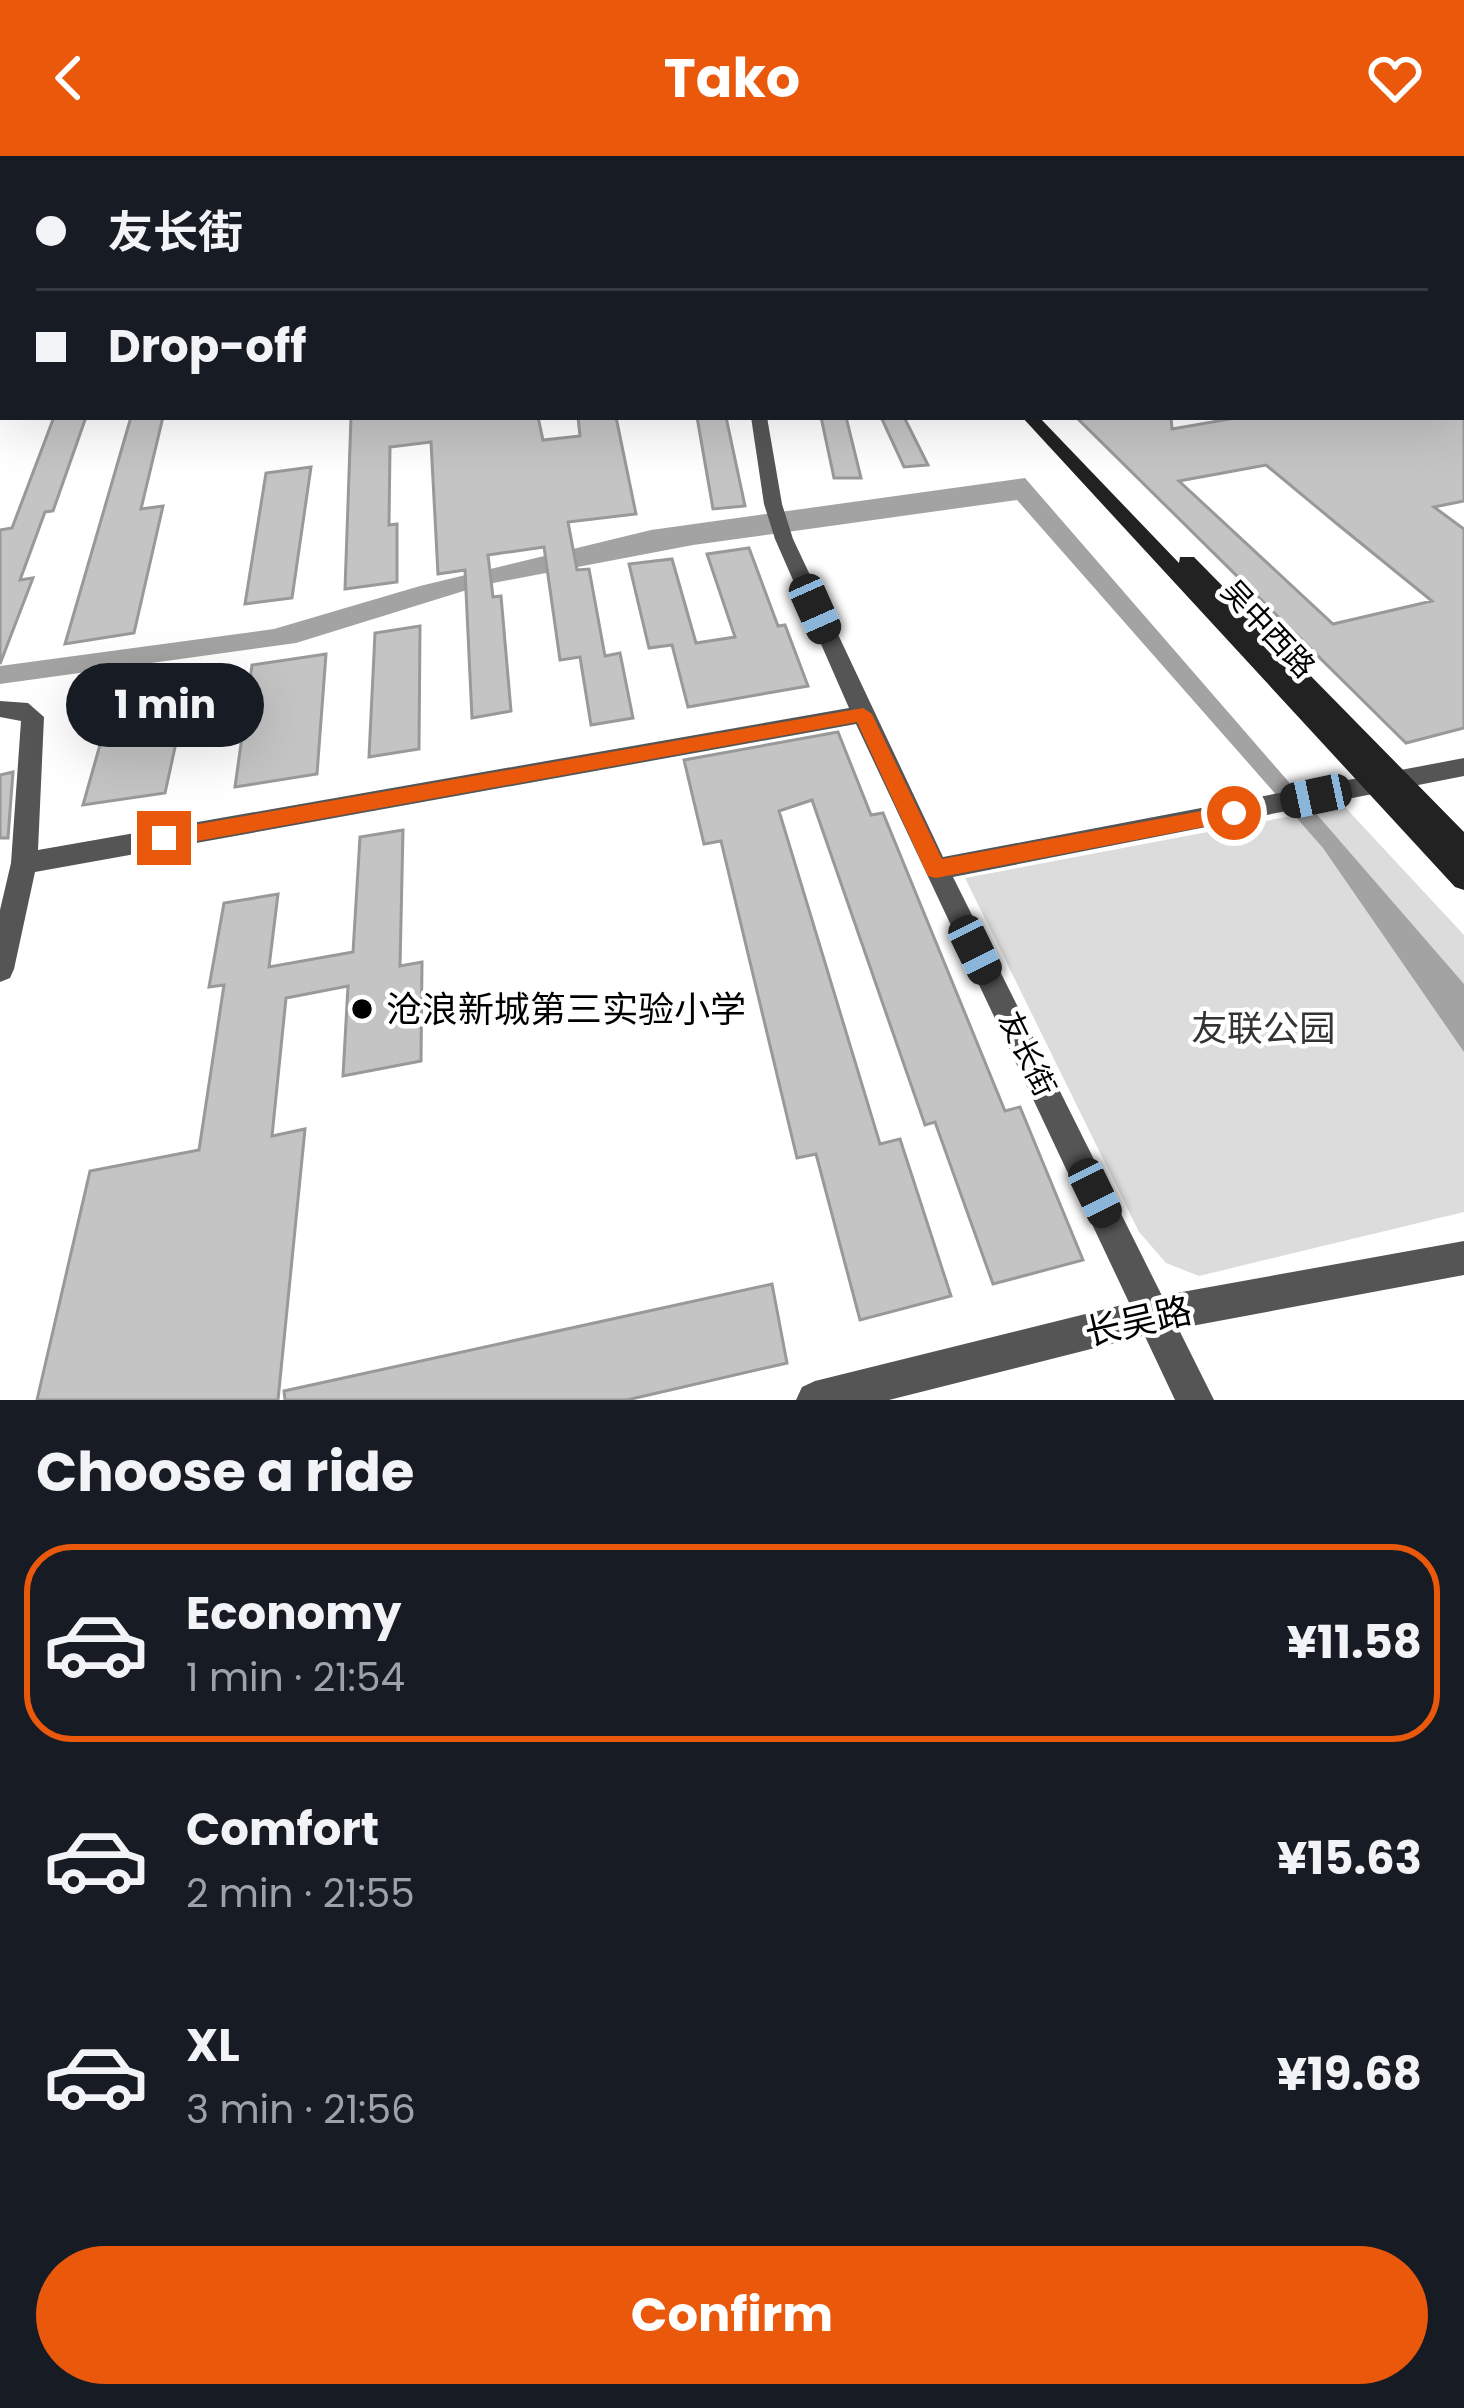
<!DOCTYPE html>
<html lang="en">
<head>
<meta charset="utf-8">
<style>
	body { margin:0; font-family:Poppins,"Noto Sans SC",sans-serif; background:#242831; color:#f1f3f6; height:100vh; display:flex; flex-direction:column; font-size:45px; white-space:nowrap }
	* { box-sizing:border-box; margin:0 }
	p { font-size:39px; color:#9ea1a6 }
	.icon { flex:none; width:66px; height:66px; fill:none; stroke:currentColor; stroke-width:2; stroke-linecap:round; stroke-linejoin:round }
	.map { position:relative; height:1244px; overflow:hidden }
	.panel { display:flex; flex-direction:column; background:#171b24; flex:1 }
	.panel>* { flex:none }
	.banner { position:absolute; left:0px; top:0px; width:1464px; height:264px; box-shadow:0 12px 48px #0002; display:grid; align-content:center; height:264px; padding:0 36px; background:#171b24 }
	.end { position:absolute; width:54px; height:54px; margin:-27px; border:15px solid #ea580c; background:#fff; box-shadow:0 0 0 6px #fff }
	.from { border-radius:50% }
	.bubble { position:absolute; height:84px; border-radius:42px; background:#171b24; box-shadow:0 12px 48px #0002; font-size:39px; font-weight:700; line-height:84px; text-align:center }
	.car { position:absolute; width:36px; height:72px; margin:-36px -18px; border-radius:15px; box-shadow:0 0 9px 3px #0007; background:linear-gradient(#222 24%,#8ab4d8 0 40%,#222 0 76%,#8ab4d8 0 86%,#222 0) }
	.banner b { display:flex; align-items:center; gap:42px; height:114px; font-size:45px }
	.banner b+b { border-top:3px solid #363941 }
	.banner i { width:30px; height:30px; background:#f1f3f6 }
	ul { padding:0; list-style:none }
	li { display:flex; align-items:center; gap:36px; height:198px; margin:0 24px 18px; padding:0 12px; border:6px solid transparent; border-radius:48px }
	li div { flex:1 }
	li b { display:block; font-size:45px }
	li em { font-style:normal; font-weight:700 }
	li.selected { border-color:#ea580c }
	li>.icon { width:108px; height:108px; stroke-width:1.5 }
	h2 { padding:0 36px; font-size:54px; line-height:144px }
	.primary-button { display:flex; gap:24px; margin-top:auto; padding:24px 36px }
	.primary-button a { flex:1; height:138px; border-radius:72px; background:#ea580c; color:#fff; font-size:48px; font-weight:700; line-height:138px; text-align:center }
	header { display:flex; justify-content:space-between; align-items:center; height:156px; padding:0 36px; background:#ea580c; color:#fff; font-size:54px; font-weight:700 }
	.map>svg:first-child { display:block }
	.green { fill:#dcdcdc }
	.water { fill:#a3a3a3 }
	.building { fill:#c4c4c4; stroke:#999; stroke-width:3; fill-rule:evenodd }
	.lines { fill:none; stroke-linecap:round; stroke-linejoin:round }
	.minor { fill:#555; fill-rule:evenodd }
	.tertiary { fill:#555; fill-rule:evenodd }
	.secondary { fill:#222; fill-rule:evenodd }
	.route { fill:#ea580c }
	.poi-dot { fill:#000; stroke:#fff; stroke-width:4.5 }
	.labels { text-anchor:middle; stroke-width:9; stroke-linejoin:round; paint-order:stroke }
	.street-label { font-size:30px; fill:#000; stroke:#fff }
	.near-poi-label { font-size:36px; fill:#000; stroke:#fff; text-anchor:start }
	.near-park-label { font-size:36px; fill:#333; stroke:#fff }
	.near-street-label { font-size:36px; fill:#000; stroke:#fff }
</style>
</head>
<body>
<header><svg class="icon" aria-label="back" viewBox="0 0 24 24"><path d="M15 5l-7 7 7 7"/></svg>Tako<svg class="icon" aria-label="heart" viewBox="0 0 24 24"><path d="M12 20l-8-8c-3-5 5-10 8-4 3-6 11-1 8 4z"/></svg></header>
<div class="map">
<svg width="1464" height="1244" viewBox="0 0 1464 1244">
	<rect width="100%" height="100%" fill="#fff"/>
	<!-- green -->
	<path class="green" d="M1344,650L1464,779V1056L1199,1120L1166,1107L1139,1076L965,722Z"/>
	<!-- water -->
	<path class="water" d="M1025,322L1464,828V896L1323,692L1017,344L693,389L483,429L296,487L0,528V510L274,473L420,430L651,374Z"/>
	<!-- building -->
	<path class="building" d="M54,261H86L53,355L45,356L20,424L33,422L0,508V374L12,372Z
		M131,261H163L141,353L163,350L134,477L65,488Z
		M351,261H538L543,284L580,280L578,261H616L636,358L568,366L577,414L589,413L605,500L620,497L633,562L591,569L580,501L560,504L544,391L488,399L493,441L501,440L511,555L472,562L465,414L438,418L431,286L390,291L389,369L397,368V426L345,433Z
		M697,261H726L745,350L713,353Z
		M821,261H846L861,322H834Z
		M881,261H904L928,309L904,311Z
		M1076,261H1171L1172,273L1241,261H1464V345L1434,351L1464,373V572L1406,587ZM1266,309L1336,367L1432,445L1333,468L1179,325Z
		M311,311L292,442L245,448L266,317Z
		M749,392L778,470L785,469L808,530L688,551L672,489L649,492L629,408L672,403L696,487L735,481L707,398Z
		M420,470L419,593L369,601L375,477Z
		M326,498L317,618L235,631L252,509Z
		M190,523L165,637L83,649L116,532Z
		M838,576L871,659L883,657L1005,955L1020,951L1083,1104L993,1128L935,966L925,969L812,644L779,655L880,988L900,983L951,1140L860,1164L816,998L797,1002L721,685L704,688L684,604Z
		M13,616L8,682H0V619Z
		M403,674L400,810L422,806L421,905L343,920L348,830L286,842L272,980L305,973L278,1244H37L90,1015L199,994L224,829L209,831L224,747L278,738L269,811L353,796L360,681Z
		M772,1128L787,1207L627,1244H285L284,1235Z"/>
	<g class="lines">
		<!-- minor -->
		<path class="minor" d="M1461,213L1464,214V225L1461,224Z
			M751,261H767L782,348L793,383L943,701L1464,602V620L953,721L1214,1244H1175L856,568L35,716L14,813L10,822L0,826V754L11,707L21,565L0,561V545L28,547L44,561L38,694L849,552L775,383L764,348Z"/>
		<!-- tertiary -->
		<path class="tertiary" d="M494,0H504L506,3H496Z
			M1464,1085V1119L1154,1177L889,1244H796L802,1231L815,1225L1154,1141Z"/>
		<!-- secondary -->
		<path class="secondary" d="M775,0H785L787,3H777Z
			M0,159H3V167H0Z
			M1022,261H1039L1179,407L1180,401H1194L1464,676V734L1455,731Z"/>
	</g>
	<!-- route -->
	<path class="route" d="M863,552L872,558L942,703L1234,649L1245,657L1234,665L936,722L928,720L857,566L164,691L154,682L164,674Z"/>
	<!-- markers -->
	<circle class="poi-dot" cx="362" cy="853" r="12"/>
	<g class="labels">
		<!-- street labels -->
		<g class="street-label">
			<text transform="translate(1268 473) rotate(47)" y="10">吴中西路</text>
			<text transform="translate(1027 898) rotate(64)" y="10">友长街</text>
		</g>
		<!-- near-poi labels -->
		<g class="near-poi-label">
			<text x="386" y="866">沧浪新城第三实验小学</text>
		</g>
		<!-- near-park labels -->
		<g class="near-park-label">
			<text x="1263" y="885">友联公园</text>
		</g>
		<!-- near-street labels -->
		<g class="near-street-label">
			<text transform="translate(1138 1165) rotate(-13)" y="13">长吴路</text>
		</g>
	</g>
</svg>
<i class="end from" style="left:1234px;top:657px"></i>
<i class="end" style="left:164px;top:682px"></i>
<div class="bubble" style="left:66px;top:507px;width:198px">1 min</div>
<i class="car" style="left:815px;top:453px;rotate:156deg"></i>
<i class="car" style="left:1316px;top:640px;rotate:258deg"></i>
<i class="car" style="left:975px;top:794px;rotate:154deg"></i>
<i class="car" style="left:1095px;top:1037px;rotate:154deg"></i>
<div class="banner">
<b><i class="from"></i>友长街</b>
<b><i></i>Drop-off</b>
</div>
</div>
<section class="panel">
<h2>Choose a ride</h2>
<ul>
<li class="selected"><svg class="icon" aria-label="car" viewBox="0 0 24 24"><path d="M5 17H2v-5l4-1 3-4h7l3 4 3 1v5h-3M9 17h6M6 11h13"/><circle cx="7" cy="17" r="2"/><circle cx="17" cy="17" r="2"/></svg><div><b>Economy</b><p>1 min · 21:54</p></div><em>¥11.58</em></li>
<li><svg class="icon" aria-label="car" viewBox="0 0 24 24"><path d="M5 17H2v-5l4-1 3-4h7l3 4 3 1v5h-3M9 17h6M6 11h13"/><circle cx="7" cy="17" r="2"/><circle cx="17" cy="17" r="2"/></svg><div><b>Comfort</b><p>2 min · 21:55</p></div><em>¥15.63</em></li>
<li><svg class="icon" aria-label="car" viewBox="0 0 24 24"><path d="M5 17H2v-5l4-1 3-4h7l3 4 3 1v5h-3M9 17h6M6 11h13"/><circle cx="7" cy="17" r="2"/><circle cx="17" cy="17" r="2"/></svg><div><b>XL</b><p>3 min · 21:56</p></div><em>¥19.68</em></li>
</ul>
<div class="primary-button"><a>Confirm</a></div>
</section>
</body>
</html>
